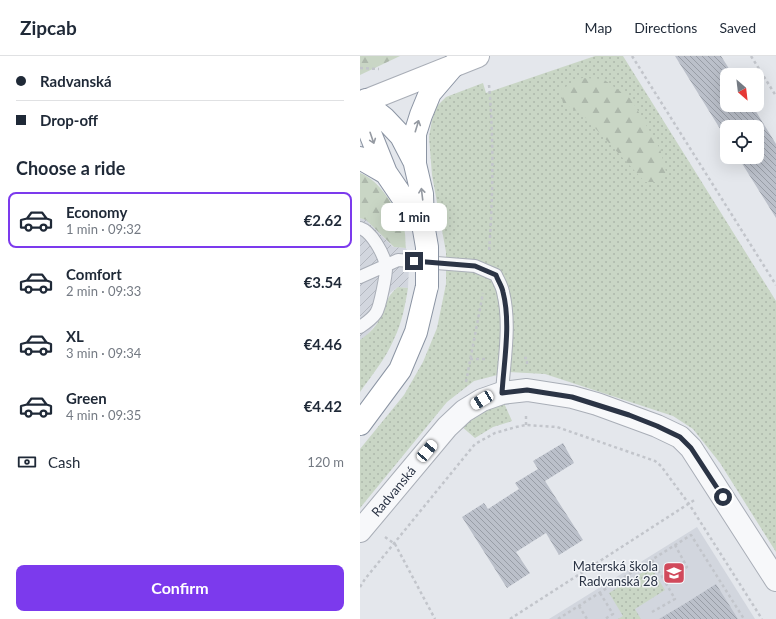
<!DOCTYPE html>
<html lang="en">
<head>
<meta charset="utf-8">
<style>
	body { margin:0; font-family:Lato,sans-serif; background:#f6f6f7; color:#1f2937; height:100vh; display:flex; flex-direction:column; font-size:15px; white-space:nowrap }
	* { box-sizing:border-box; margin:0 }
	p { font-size:13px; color:#747a83 }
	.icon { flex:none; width:22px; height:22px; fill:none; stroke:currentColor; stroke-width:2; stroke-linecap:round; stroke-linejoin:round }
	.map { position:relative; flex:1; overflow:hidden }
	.sheet { display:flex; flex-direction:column; background:#fff; width:360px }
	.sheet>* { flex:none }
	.guide { display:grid; align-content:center; height:88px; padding:0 16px; background:#fff }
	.needle { width:26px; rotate:152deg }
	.fabs { position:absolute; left:360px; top:12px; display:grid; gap:8px }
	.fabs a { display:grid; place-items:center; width:44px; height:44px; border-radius:8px; background:#fff; box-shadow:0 4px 16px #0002; font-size:20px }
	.end { position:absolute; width:18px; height:18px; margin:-9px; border:5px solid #2b3445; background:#fff; box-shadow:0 0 0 2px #fff }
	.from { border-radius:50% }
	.bubble { position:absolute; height:28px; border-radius:8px; background:#fff; box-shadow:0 4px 16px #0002; font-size:13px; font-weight:700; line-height:28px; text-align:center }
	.car { position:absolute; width:12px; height:24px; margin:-12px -6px; border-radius:5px; box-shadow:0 0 3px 1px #0007; background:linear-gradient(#fff 24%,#345 0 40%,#fff 0 76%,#345 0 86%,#fff 0) }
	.guide b { display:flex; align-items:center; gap:14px; height:38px; font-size:15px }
	.guide b+b { border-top:1px solid #e0e1e3 }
	.guide i { width:10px; height:10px; background:#1f2937 }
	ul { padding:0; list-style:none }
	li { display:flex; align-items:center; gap:12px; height:56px; margin:0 8px 6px; padding:0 8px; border:2px solid transparent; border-radius:8px }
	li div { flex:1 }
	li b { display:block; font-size:15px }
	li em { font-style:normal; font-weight:700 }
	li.active { border-color:#7c3aed }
	li>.icon { width:36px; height:36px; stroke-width:1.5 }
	h2 { padding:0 16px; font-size:18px; line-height:48px }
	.pay { display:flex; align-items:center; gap:10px; height:44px; padding:0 16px; font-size:15px }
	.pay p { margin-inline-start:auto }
	.primary-button { display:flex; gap:8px; margin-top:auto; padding:8px 16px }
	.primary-button a { flex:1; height:46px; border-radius:8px; background:#7c3aed; color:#fff; font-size:16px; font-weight:700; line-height:46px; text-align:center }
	header { display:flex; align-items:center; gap:24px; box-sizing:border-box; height:56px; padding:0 20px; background:#fff; border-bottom:1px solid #e0e1e3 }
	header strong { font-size:19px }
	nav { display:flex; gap:22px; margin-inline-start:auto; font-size:14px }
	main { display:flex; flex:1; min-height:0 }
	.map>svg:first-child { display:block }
	.built { fill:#d2d6de }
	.industrial { fill:url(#industrial-furrows) }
	.grass { fill:url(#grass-dots) }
	.forest { fill:url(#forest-firs) }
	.building { fill:url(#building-back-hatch) }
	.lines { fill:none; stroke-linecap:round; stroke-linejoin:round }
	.service-casing { stroke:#a9aeb7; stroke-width:14 }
	.minor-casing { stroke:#a9aeb7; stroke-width:24 }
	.secondary-casing { stroke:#a9aeb7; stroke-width:24 }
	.motorway-casing { stroke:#8b94a3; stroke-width:24 }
	.path { stroke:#c2c5cb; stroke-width:2.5; stroke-dasharray:3 3; stroke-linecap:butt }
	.service { stroke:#f7f8fa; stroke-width:12 }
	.minor { stroke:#f7f8fa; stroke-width:22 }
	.secondary { stroke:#fff; stroke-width:22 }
	.motorway { stroke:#fff; stroke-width:22 }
	.motorway-bridge-casing { stroke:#8b94a3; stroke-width:24; stroke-linecap:butt }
	.motorway-bridge { stroke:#fff; stroke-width:22 }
	.oneway { stroke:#959aa2 }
	.route { stroke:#2b3445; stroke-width:5 }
	.labels { text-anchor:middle; stroke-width:3; stroke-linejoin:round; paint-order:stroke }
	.street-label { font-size:13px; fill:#2b3445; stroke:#f4f6f9 }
	.poi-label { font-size:13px; fill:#2b3445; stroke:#f4f6f9; text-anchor:end }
</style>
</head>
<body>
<header>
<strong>Zipcab</strong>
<nav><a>Map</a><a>Directions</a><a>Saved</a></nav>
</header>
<main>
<section class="sheet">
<div class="guide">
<b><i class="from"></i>Radvanská</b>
<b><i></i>Drop-off</b>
</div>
<h2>Choose a ride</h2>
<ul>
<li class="active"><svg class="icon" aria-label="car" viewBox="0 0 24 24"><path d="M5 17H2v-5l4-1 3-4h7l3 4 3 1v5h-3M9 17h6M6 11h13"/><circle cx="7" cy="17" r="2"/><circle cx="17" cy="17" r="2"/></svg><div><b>Economy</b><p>1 min · 09:32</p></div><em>€2.62</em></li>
<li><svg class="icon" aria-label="car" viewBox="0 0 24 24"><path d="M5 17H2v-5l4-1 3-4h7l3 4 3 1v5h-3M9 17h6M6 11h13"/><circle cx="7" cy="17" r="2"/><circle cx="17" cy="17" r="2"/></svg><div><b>Comfort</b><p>2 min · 09:33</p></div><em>€3.54</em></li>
<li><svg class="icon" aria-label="car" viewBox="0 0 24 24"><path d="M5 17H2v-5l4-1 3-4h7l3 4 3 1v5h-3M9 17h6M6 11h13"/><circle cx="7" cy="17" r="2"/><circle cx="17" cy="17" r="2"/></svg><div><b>XL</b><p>3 min · 09:34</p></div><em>€4.46</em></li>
<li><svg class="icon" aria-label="car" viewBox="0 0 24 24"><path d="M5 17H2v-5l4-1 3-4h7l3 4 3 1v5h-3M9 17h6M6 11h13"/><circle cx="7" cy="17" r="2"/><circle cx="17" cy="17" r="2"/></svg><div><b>Green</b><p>4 min · 09:35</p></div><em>€4.42</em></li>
</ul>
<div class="pay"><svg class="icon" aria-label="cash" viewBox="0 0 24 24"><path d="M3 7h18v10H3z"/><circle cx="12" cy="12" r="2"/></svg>Cash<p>120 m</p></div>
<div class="primary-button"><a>Confirm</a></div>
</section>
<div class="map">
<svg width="416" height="563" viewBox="0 0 416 563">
	<defs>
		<pattern id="industrial-furrows" width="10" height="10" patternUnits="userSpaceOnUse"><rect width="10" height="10" fill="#d2d6de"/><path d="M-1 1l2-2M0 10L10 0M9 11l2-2" fill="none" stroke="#b4b8c0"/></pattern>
		<pattern id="grass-dots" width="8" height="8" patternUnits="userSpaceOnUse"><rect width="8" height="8" fill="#c9d6c5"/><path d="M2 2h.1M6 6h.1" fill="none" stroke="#adb8ab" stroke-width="1.8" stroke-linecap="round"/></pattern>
		<pattern id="forest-firs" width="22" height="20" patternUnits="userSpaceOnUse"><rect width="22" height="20" fill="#c9d6c5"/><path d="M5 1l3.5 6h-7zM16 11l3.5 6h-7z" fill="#adb8ab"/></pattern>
		<pattern id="building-back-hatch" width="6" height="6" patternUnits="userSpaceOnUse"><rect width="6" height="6" fill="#bbc0ca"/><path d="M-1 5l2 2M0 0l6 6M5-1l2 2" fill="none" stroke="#989da6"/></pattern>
	</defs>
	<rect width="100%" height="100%" fill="#e4e7ec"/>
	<!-- built -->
	<path class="built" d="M337,471L395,563H189Z"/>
	<!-- industrial -->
	<path class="industrial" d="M0,162L6,164L33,191L46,192L49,210L48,232L38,231L30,237L17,267L6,280L0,284Z"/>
	<!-- grass -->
	<path class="grass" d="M235,0H263L416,245V496L360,407L333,373L313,360L185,318L149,316L114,325L87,346L0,452V393L44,339L63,306L77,272L86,228V196L72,119L69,81L72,64L77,50L86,41L123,27L126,37Z
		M38,231L48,232C45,250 42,267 34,283C26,302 12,319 0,336V284C7,279 14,273 18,266C25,251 25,242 38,231Z
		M143,345L152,365L133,371L115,382L101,370L109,362Z
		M291,511L305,534L275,553L281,563H258L263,560L249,537Z"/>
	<!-- forest -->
	<path class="forest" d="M0,0H40L0,19Z
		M222,22L243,23L271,43L300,93L306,116L298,126H285L223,59L203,47L200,34Z
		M0,117C20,124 37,154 44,173C46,179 45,186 46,192L34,191L6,164L0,162Z"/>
	<!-- building -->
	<path class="building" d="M315,0H361L373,19H367V49H392L416,88V162L378,101H397V71H367V84Z
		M203,387L214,407L185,425L223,484L199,499L186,477L156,496L170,517L147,532L102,461L124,447L128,453L159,433L155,427L178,413L184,423L173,405Z
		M356,528L378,563H299L326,547Z"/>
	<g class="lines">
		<!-- service casing -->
		<g class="service-casing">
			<path id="service" d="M0,172C12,176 23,197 26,209C27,216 20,251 16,257C12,263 6,267 0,271
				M0,221L38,204L115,210L136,219C138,224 142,230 143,236C151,268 144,305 142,337"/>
		</g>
		<!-- minor casing -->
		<g class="minor-casing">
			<g id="minor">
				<path id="s1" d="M0,475L87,371L104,355L122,344L142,337L167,334L212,341L237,348L297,370L320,381L331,392L416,524"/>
			</g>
		</g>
		<!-- secondary casing -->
		<g class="secondary-casing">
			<path id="secondary" d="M0,47L118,0"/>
		</g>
		<!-- motorway casing -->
		<g class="motorway-casing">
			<path id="motorway" d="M6,44L8,55V72L26,117L45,145L63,168
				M6,44L14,54L24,62L41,80L54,105
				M0,102L26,117
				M63,168L62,138L55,108V78L61,59L70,37L94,9
				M0,368L40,314L56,276L67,230"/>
		</g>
		<!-- path -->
		<path class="path" d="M272,0L416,229
			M391,0L416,40
			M0,12L19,13
			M129,29C134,83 133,142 129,196
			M164,302H167V311
			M110,303H127
			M106,326L123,237
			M166,369V358
			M25,481L35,488L75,563
			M292,504L304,524L327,511L315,489
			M0,531L5,523L115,388L135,377L156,371L166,369L197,371L295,405L301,410L329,448L402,563
			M240,537L253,558L245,563
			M219,550L227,563
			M292,556L315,543L304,524
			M150,563L336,443
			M198,563L331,479L384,563"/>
		<!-- service -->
		<use href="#service" class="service"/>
		<!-- minor -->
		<use href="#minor" class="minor"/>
		<!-- secondary -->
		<use href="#secondary" class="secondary"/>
		<!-- motorway -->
		<use href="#motorway" class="motorway"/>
		<!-- motorway-bridge casing -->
		<g class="motorway-bridge-casing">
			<path id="motorway-bridge" d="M63,168L67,191V230"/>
		</g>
		<!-- motorway-bridge -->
		<use href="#motorway-bridge" class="motorway-bridge"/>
	</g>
	<!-- one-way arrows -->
	<defs><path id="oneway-shaft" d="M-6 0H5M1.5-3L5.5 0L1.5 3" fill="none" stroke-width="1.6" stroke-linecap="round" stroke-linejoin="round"/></defs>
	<g class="oneway">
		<use href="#oneway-shaft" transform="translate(57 70) rotate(-73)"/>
		<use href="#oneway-shaft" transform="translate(12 82) rotate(71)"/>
		<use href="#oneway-shaft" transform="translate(62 138) rotate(-97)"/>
	</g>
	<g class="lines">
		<!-- route -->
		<path class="route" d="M54,205L115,210L136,219C138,225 142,230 143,236C151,267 144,305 142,337L167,334L212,341L269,359L297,370L320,381L331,392L363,441"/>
	</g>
	<!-- icons -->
	<defs>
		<g id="school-square" transform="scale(1.15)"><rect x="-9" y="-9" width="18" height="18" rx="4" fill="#d1495b" stroke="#f4f6f9"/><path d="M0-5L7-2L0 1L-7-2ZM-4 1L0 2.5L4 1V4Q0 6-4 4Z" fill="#fff"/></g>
	</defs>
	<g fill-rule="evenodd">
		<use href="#school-square" x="314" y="517"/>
	</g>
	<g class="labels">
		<!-- street labels -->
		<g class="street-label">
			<text dy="5" stroke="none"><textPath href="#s1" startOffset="52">Radvanská</textPath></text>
		</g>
		<!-- poi labels -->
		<g class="poi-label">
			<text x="298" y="515">Materská škola<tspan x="298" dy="15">Radvanská 28</tspan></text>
		</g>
	</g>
</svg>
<div class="fabs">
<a><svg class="needle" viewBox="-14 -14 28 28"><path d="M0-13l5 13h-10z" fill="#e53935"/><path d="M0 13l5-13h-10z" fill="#747a83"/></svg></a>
<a><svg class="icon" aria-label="locate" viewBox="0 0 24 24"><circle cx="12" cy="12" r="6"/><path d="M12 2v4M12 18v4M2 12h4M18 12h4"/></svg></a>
</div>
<i class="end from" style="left:363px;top:441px"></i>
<i class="end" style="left:54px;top:205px"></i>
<div class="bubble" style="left:21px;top:147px;width:66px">1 min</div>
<i class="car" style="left:122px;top:344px;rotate:238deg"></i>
<i class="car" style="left:67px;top:395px;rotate:40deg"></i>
</div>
</main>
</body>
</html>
